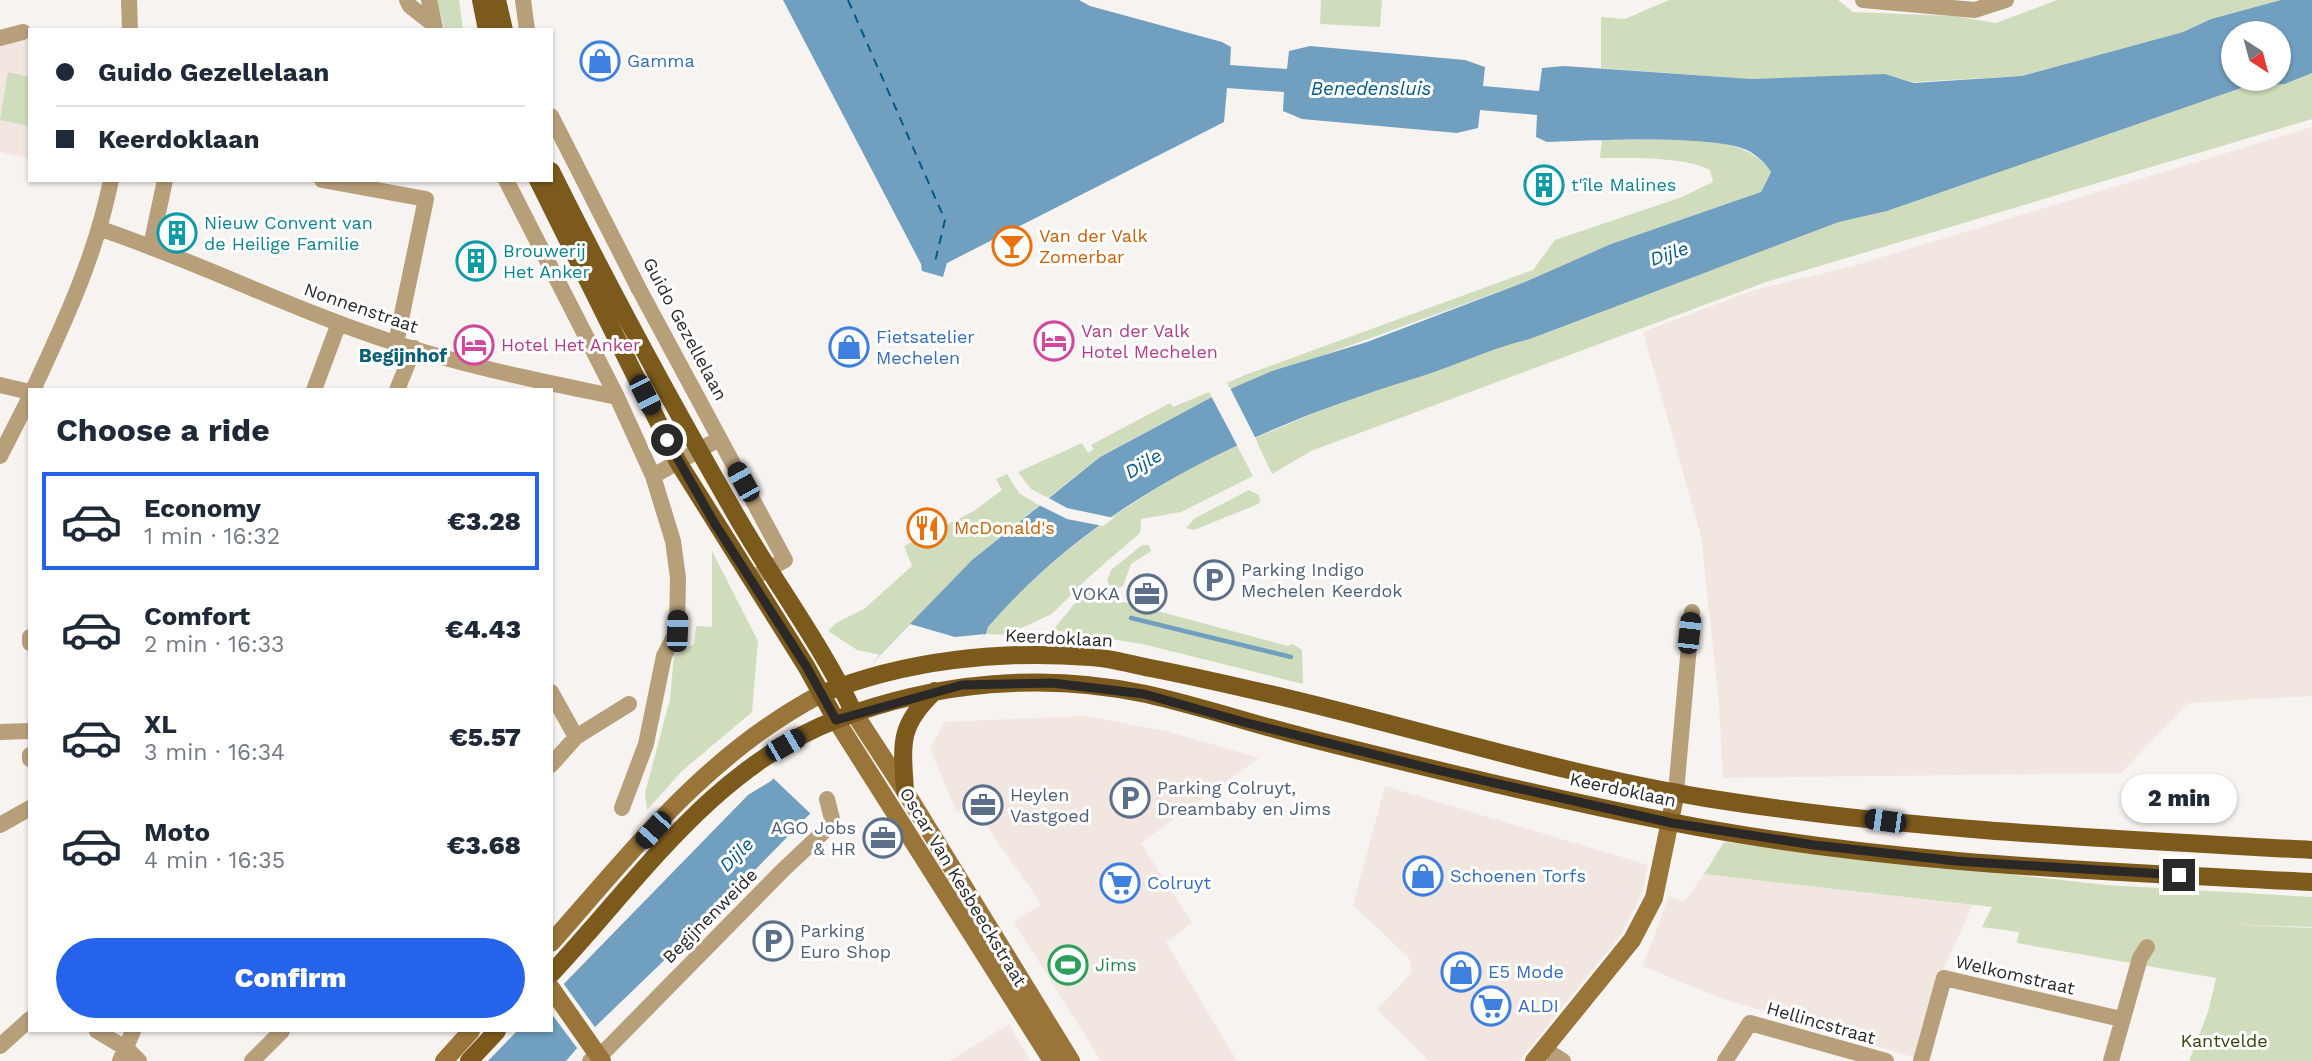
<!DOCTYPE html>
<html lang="en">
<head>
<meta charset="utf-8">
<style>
	body { margin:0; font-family:"Work Sans",sans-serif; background:#f6f6f7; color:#1f2937; height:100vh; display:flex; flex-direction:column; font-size:26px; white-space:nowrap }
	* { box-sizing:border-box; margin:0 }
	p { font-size:23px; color:#747a83 }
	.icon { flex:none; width:38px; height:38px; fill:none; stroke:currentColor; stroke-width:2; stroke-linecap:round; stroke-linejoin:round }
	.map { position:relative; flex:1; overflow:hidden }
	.panel { position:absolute; left:28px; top:388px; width:525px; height:644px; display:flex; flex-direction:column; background:#fff; border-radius:0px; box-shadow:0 2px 5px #0004 }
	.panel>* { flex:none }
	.banner { position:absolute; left:28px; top:28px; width:525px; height:154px; border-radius:0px; box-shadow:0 2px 5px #0004; display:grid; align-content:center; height:154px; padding:0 28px; background:#fff }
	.needle { width:46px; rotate:144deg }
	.tools { position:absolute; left:2221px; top:21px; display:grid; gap:14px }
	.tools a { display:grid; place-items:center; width:70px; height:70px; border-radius:50%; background:#fff; box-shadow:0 2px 5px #0004; font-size:35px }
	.end { position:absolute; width:32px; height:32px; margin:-16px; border:9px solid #2a2928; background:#fff; box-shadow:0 0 0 4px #fff }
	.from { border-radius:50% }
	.bubble { position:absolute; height:49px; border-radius:24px; background:#fff; box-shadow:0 2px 5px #0004; font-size:23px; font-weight:800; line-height:49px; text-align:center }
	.car { position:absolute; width:21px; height:42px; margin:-21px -10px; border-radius:9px; box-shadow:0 0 5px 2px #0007; background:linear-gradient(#222 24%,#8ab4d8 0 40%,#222 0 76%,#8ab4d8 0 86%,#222 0) }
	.banner b { display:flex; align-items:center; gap:24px; height:66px; font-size:26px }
	.banner b+b { border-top:2px solid #e0e1e3 }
	.banner i { width:18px; height:18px; background:#1f2937 }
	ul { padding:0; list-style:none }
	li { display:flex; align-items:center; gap:21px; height:98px; margin:0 14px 10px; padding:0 14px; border:4px solid transparent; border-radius:0px }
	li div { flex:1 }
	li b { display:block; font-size:26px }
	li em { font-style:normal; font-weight:800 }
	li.selected { border-color:#2563eb }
	li>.icon { width:63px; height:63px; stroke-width:1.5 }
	h2 { padding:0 28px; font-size:32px; line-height:84px }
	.action { display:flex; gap:14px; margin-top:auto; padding:14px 28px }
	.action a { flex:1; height:80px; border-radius:42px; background:#2563eb; color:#fff; font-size:28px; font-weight:800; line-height:80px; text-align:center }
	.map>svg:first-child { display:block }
	.built { fill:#f2e6e0 }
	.green { fill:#d0ddbd }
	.water { fill:#709fc0; fill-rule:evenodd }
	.pier { fill:#f7f3f1 }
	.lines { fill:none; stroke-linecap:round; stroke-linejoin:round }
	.stream { stroke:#709fc0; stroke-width:4.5 }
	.ferry { stroke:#045a86; stroke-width:2; stroke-dasharray:9 7; stroke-linecap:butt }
	.street { stroke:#b79f79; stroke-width:16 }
	.secondary { stroke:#99753a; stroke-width:18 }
	.primary { stroke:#7c5a1c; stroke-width:18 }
	.route { stroke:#2a2928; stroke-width:9 }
	.labels { text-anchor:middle; stroke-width:6; stroke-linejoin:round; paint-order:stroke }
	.shop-label { font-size:18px; fill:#366cbe; stroke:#fff; text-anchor:start }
	.culture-label { font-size:18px; fill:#0d838f; stroke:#fff; text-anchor:start }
	.food-label { font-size:18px; fill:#c56008; stroke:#fff; text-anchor:start }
	.street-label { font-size:18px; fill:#2a2928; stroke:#fff }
	.hotel-label { font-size:18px; fill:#b23c85; stroke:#fff; text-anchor:start }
	.service-label { font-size:18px; fill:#4e5e75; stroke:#fff; text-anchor:start }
	.leisure-label { font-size:18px; fill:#27864d; stroke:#fff; text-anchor:start }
	.park-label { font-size:18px; fill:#34440c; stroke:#fff }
	.water-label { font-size:19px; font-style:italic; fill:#045a86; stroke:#fff }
	.neighbourhood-label { font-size:19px; font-weight:bold; fill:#0c6076; stroke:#fff }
</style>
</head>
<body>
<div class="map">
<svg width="2312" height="1061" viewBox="0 0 2312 1061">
	<rect width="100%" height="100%" fill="#f7f3f1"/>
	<!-- built -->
	<path class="built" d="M30,38V159L0,152V43Z
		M2312,127V696L2188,703L2121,773L1723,778L1719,705L1701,536L1643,332L1754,290L1849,267Z
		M1085,716L1166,731L1259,758L1141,843L1192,923L1166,942L1237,1061H1101L1014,922L1041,904L970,802L957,813L930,748L945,722Z
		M1385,786L1648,865L1642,893L1622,933L1519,1061H1429L1377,1010L1412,972L1409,958L1353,905Z
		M1704,874L1973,905L1943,969L1916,1058L1715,996L1643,966L1669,896L1684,902Z
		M1009,1024L1030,1061H950L959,1055Z"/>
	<!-- green -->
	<path class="green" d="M436,0H459L463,30H445Z
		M1321,0H1382L1380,27L1320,24Z
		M1669,0H1838L1853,12L1954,16L1996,23L2057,0H2281L2211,19L2183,32L2022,76L1913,82L1888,75L1752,79L1601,68V17L1625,19Z
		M8,72L30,77V126L0,120Z
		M2312,73V119L1766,282L1311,451L1272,474L1255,438L1343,401L1500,346L1530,339L1839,222L1887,211L2244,87L2285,84Z
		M1602,139C1651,144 1739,126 1771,171L1761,192L1611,244L1525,282L1230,389L1227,383L1245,375L1533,270L1555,240L1682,197L1713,182L1710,170C1684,156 1630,158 1600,158Z
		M1209,392L1212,397L1101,456L1048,498L1031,489L1018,472L1082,443L1088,453L1094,449L1091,445L1170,403L1173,407Z
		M1236,444L1253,476L1181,512L1141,519L1140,533L1090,576L1052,614L1019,629L1015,635L986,634L988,627C1058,546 1142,493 1236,444Z
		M1007,474L1019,493L1039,505L972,560L881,655L857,650L828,631L836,623L864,609L912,566L904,546L974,511L1002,490L996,479Z
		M1249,490L1259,495L1260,502L1256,505L1194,530L1186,528L1195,518Z
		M1142,545H1149L1151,551L1131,564L1123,586L1113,590L1107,581L1111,570Z
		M712,551L758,641L752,712L682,771L647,810L645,793L670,699L674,655L694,644L696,626L711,627L712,625Z
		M1091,588L1121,596L1120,601L1288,646L1293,644L1302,650L1303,684L1142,644L1053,630L1085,591Z
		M1724,842L2106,885L2312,897V927L2223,924L2312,928V1061H2189L2208,1012L2216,978L2017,943L2019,932L1982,927L1992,907L1704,874Z"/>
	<!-- water -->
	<path class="water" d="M783,0H1079L1090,6L1222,42L1231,47L1230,65L1287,69L1289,51L1310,46L1465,60L1485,67L1483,86L1539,91L1542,68L1564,66L1752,79L1885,74L1914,83L2022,76L2183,32L2211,19L2281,0H2312V73L2285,84L2244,87L1887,211L1839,222L1530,339C1491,348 1457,365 1419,377C1257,427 1101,496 988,627L986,634L704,922L596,1026L566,1061H488L517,1031H551V997L748,795L771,781L877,658L972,560L1100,457L1212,397L1272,371L1367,342L1525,282L1611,244L1761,192L1771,172C1767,165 1759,157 1752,153C1725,133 1585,141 1547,142L1536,137L1537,115L1480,110L1478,128L1457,133L1302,119L1283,111L1284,92L1227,88L1224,122L947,263L943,277L922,271L921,264ZM2233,33H2278V79H2233Z"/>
	<!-- pier -->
	<path class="pier" d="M1229,386L1257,441L1238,447L1210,394Z
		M1045,496L1067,508L1114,518L1103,526L1067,519L1035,503Z
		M910,624L955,637L986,634L812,815L773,778L747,793L769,778L833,704Z
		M563,983L597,1030L580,1052L551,1013V995Z"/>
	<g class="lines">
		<!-- stream -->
		<path class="stream" d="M1131,618L1291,657"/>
		<!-- ferry -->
		<path class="ferry" d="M848,0L945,220L934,266"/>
		<!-- street -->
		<path class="street" d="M129,0L130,30
			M407,0L410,6L433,24
			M429,0L435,28
			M523,0L527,30
			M1863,0L1975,10L2006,0
			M0,38L23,32
			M551,116L639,289L785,560L758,575
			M322,180L426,199L396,343
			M506,180L617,397L653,476L673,541L678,578L677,631L664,656L646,744L622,808
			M101,229C199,262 291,309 389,341C463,366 541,381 617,397
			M151,246L165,180
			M0,385L30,392
			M33,390C65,321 96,255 111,180
			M314,390L339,323
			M397,390L414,348
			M0,456L30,397
			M653,476L719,439
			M30,637V643
			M551,692L576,737
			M0,732L30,731
			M30,755V759
			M551,765L576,737L629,704
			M1676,792L1692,612
			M0,825L30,808
			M97,1031L127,1049L139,1061
			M0,1046L30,1019
			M1544,1049L1563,1061
			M120,1061L133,1031
			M252,1061L282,1031
			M590,1061L600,1056L783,870L833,823L827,799
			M1725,1061L1750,1023L1886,1061
			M1921,1061L1944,978L2121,1019
			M2111,1061L2140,958L2147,947"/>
		<!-- secondary -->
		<path class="secondary" d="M854,713L905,791L1071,1061
			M836,720L1052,1061
			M551,943C635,848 707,754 821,694
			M551,988L602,1061
			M444,1061L471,1031
			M1534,1061L1632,940L1654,898L1676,792"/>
		<!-- primary -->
		<path class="primary" d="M481,0L487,30
			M497,0L504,30
			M551,171C609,288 672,404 737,517C775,583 821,644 854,713
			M538,180L678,462L806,666L836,720
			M821,694C905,660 1000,650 1090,657C1110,658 1130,664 1150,668C1197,677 1244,688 1291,699C1429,732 1566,775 1706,798C1906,830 2109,839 2312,850
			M905,791C902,743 898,726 935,691
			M551,974C639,880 714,766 838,719C936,682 1044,672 1146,694C1204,707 1262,727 1320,741C1436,770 1553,799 1671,822C1882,864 2098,871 2312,882
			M469,1061L497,1031"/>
	</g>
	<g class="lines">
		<!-- route -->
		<path class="route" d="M667,440L715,524L806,666L836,720L962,685L1052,683L1144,694L1247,723L1437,770L1672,823L1814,845L1956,861L2179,875"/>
	</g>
	<!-- icons -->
	<defs>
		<g id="shop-ring" transform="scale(2.0125)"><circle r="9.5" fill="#fff" stroke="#3f7fe0" stroke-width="1.5"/><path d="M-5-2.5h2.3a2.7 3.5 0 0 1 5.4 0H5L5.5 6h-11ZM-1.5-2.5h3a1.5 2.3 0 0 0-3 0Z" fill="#3f7fe0"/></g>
		<g id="building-ring" transform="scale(2.0125)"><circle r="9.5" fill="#fff" stroke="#0f9aa8" stroke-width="1.5"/><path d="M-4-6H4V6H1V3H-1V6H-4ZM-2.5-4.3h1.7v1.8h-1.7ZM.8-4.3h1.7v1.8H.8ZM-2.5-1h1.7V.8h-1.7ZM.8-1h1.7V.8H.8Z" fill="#0f9aa8"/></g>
		<g id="bar-ring" transform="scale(2.0125)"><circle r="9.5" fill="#fff" stroke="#e8710a" stroke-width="1.5"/><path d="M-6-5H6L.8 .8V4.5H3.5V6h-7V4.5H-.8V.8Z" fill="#e8710a"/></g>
		<g id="hotel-ring" transform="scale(2.0125)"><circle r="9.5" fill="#fff" stroke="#d1479c" stroke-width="1.5"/><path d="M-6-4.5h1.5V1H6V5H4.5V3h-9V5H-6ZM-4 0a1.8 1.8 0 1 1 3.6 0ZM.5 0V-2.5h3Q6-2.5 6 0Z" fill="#d1479c"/></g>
		<g id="restaurant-ring" transform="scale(2.0125)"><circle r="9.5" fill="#fff" stroke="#e8710a" stroke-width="1.5"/><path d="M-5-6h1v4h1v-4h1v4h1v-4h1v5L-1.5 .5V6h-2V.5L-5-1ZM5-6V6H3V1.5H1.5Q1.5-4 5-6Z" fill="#e8710a"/></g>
		<g id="parking-ring" transform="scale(2.0125)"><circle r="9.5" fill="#fff" stroke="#5c6f8a" stroke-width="1.5"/><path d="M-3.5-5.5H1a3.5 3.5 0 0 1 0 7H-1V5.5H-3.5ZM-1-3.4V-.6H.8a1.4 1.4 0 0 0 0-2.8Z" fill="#5c6f8a"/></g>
		<g id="office-ring" transform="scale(2.0125)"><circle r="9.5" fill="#fff" stroke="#5c6f8a" stroke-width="1.5"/><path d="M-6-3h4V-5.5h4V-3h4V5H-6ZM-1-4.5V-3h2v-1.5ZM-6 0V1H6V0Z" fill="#5c6f8a"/></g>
		<g id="supermarket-ring" transform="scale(2.0125)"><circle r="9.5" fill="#fff" stroke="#3f7fe0" stroke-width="1.5"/><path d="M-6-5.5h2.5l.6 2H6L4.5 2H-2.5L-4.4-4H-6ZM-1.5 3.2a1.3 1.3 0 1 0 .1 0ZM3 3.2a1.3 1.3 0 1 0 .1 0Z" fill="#3f7fe0"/></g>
		<g id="stadium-ring" transform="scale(2.0125)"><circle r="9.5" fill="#fff" stroke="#2e9e5b" stroke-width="1.5"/><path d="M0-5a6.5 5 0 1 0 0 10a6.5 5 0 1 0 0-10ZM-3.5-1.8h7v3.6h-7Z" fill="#2e9e5b"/></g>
	</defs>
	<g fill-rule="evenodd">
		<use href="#shop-ring" x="600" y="61"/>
		<use href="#building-ring" x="1544" y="185"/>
		<use href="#building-ring" x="177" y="233"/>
		<use href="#bar-ring" x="1012" y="246"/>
		<use href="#building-ring" x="476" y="261"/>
		<use href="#hotel-ring" x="1054" y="341"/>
		<use href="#hotel-ring" x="474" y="345"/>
		<use href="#shop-ring" x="849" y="347"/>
		<use href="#restaurant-ring" x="927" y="528"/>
		<use href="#parking-ring" x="1214" y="580"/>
		<use href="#office-ring" x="1147" y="594"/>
		<use href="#parking-ring" x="1130" y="798"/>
		<use href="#office-ring" x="983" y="805"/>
		<use href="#office-ring" x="883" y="838"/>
		<use href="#shop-ring" x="1423" y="876"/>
		<use href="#supermarket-ring" x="1120" y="883"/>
		<use href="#parking-ring" x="773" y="941"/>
		<use href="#stadium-ring" x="1068" y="965"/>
		<use href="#shop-ring" x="1461" y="972"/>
		<use href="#supermarket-ring" x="1491" y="1006"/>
	</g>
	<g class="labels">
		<!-- shop labels -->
		<g class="shop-label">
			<text x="627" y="67">Gamma</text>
			<text x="876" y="343">Fietsatelier<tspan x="876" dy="21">Mechelen</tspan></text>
			<text x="1450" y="882">Schoenen Torfs</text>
			<text x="1147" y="889">Colruyt</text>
			<text x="1488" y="978">E5 Mode</text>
			<text x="1518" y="1012">ALDI</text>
		</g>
		<!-- culture labels -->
		<g class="culture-label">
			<text x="1571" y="191">t'île Malines</text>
			<text x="204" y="229">Nieuw Convent van<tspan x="204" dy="21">de Heilige Familie</tspan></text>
			<text x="503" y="257">Brouwerij<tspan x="503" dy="21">Het Anker</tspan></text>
		</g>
		<!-- food labels -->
		<g class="food-label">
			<text x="1039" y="242">Van der Valk<tspan x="1039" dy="21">Zomerbar</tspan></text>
			<text x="954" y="534">McDonald's</text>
		</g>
		<!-- street labels -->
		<g class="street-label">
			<text transform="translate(361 308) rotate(19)" y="6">Nonnenstraat</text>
			<text transform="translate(685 329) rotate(62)" y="6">Guido Gezellelaan</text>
			<text transform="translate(1059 638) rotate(3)" y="6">Keerdoklaan</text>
			<text transform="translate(1623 790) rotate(12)" y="6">Keerdoklaan</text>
			<text transform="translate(963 887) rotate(59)" y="6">Oscar Van Kesbeeckstraat</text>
			<text transform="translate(710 916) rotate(-45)" y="6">Begijnenweide</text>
			<text transform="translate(2015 975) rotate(13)" y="6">Welkomstraat</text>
			<text transform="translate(1821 1023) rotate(16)" y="6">Hellincstraat</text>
		</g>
		<!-- hotel labels -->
		<g class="hotel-label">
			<text x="1081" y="337">Van der Valk<tspan x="1081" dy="21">Hotel Mechelen</tspan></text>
			<text x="501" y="351">Hotel Het Anker</text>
		</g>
		<!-- service labels -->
		<g class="service-label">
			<text x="1241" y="576">Parking Indigo<tspan x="1241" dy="21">Mechelen Keerdok</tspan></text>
			<text x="1120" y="600" text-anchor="end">VOKA</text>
			<text x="1157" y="794">Parking Colruyt,<tspan x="1157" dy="21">Dreambaby en Jims</tspan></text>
			<text x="1010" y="801">Heylen<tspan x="1010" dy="21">Vastgoed</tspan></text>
			<text x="856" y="834" text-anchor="end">AGO Jobs<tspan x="856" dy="21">&amp; HR</tspan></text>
			<text x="800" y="937">Parking<tspan x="800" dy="21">Euro Shop</tspan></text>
		</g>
		<!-- leisure labels -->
		<g class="leisure-label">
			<text x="1095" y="971">Jims</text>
		</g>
		<!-- park labels -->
		<g class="park-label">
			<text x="2224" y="1047">Kantvelde</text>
		</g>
		<!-- water labels -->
		<g class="water-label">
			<text x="1371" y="95">Benedensluis</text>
			<text transform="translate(1669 253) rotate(-19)" y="7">Dijle</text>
			<text transform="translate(1143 463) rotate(-31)" y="7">Dijle</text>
			<text transform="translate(736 854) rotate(-45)" y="7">Dijle</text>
		</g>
		<!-- neighbourhood labels -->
		<g class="neighbourhood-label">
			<text x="403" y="362">Begijnhof</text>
		</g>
	</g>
</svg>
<div class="tools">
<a><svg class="needle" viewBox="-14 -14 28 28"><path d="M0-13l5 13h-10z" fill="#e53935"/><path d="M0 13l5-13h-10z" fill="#747a83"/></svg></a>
</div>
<i class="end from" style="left:667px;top:440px"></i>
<i class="end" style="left:2179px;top:875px"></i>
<div class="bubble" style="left:2121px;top:774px;width:116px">2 min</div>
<i class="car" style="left:645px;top:395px;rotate:153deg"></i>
<i class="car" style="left:743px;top:482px;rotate:331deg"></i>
<i class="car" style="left:677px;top:631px;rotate:2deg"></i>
<i class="car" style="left:1689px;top:633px;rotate:6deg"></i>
<i class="car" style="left:785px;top:745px;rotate:60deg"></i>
<i class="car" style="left:1885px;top:821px;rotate:278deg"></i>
<i class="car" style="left:653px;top:830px;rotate:222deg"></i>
<div class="banner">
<b><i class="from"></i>Guido Gezellelaan</b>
<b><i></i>Keerdoklaan</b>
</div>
<section class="panel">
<h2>Choose a ride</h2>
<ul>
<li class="selected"><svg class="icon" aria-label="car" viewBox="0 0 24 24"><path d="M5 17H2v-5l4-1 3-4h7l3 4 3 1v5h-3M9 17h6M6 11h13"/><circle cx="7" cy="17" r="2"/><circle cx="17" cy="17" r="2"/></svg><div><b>Economy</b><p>1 min · 16:32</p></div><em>€3.28</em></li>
<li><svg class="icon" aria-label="car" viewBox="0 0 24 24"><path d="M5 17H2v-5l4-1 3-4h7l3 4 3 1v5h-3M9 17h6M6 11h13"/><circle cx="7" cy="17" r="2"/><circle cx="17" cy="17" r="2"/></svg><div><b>Comfort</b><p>2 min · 16:33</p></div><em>€4.43</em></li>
<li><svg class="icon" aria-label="car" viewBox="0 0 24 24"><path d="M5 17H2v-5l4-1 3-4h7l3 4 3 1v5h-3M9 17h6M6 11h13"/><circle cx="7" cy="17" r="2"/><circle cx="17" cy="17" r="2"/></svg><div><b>XL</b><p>3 min · 16:34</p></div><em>€5.57</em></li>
<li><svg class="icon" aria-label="car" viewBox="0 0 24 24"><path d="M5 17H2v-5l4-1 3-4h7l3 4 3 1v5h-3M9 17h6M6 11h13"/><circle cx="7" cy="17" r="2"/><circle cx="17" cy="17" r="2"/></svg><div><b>Moto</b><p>4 min · 16:35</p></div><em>€3.68</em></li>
</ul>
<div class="action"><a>Confirm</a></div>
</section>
</div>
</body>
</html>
